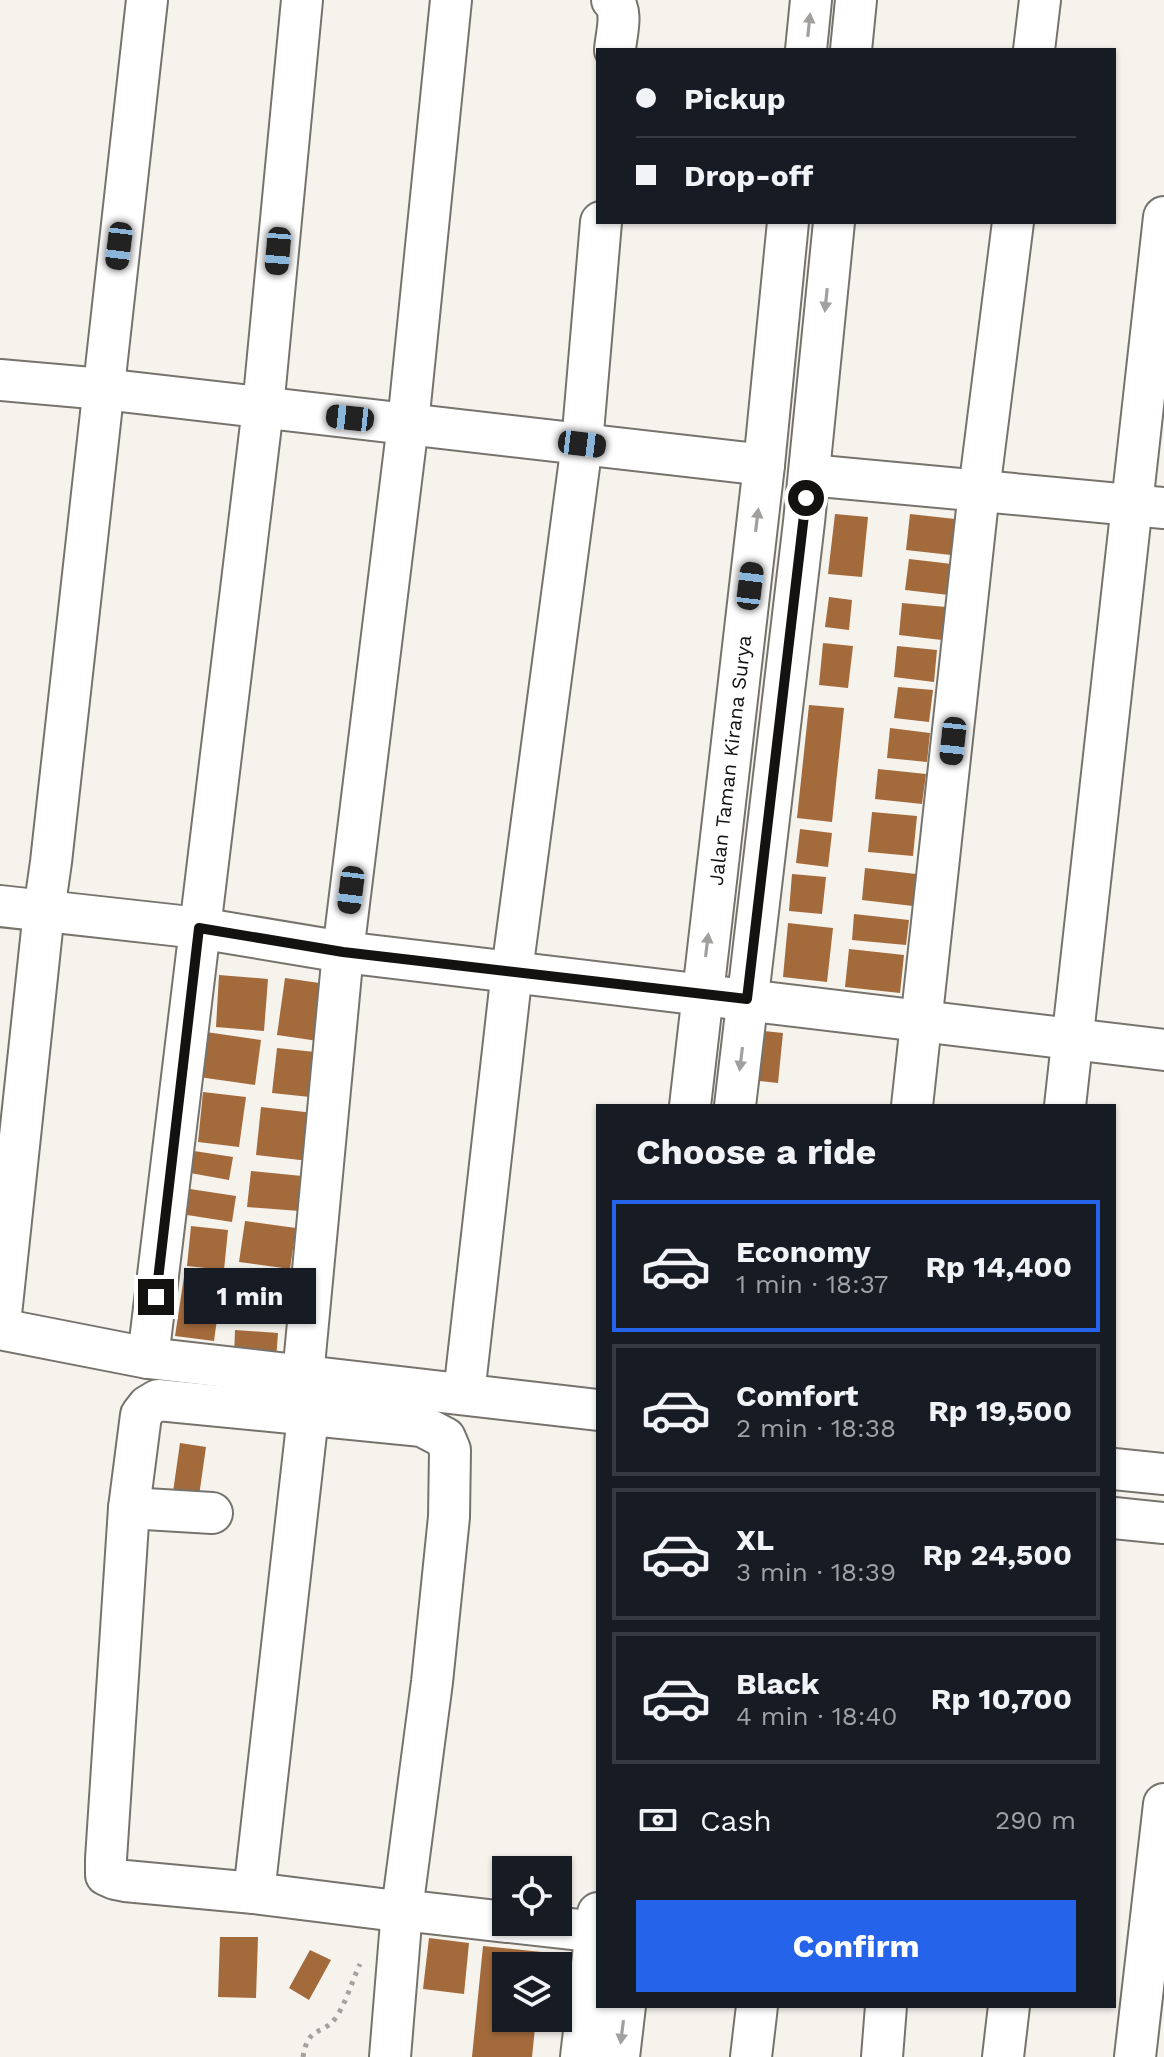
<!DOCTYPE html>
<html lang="en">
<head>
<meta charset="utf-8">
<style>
	body { margin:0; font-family:"Work Sans",sans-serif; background:#20242c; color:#f1f3f6; height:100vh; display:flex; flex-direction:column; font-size:30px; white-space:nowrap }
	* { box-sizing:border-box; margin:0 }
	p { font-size:26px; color:#9ea1a6 }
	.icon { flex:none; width:44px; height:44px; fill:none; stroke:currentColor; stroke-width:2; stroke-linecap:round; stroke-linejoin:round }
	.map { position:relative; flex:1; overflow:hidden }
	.sheet { position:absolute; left:596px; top:1104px; width:520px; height:904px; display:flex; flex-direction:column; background:#171b24; border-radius:0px; box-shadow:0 2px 6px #0004 }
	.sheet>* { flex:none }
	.banner { position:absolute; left:596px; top:48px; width:520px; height:176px; border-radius:0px; box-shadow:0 2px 6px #0004; display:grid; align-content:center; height:176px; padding:0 40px; background:#171b24 }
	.controls { position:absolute; left:492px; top:1856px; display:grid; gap:16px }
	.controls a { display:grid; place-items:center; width:80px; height:80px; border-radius:0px; background:#171b24; box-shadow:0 2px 6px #0004; font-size:40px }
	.end { position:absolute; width:36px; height:36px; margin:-18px; border:10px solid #131210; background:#fff; box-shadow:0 0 0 4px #fff }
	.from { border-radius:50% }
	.bubble { position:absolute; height:56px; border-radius:0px; background:#171b24; box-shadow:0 2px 6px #0004; font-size:26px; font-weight:700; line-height:56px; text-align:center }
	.car { position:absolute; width:24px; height:48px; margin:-24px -12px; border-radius:10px; box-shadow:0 0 6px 2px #0007; background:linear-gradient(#222 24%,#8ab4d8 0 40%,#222 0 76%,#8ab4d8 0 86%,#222 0) }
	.banner b { display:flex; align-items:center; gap:28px; height:76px; font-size:30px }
	.banner b+b { border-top:2px solid #363941 }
	.banner i { width:20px; height:20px; background:#f1f3f6 }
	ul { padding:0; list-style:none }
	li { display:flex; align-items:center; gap:24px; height:132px; margin:0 16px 12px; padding:0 24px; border:4px solid #363941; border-radius:0px }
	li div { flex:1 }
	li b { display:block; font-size:30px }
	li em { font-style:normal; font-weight:700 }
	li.active { border-color:#2563eb }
	li>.icon { width:72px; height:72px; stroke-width:1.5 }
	h2 { padding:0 40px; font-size:36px; line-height:96px }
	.pay { display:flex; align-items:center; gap:20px; height:88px; padding:0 40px; font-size:30px }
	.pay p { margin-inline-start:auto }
	.button { display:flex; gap:16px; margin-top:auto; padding:16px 40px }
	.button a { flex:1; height:92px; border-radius:0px; background:#2563eb; color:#fff; font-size:32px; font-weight:700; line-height:92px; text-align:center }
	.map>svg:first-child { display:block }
	.building { fill:#a36a3c }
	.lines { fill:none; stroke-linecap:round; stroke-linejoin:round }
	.minor-casing { stroke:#76736d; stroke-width:44 }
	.path { stroke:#a4a29d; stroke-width:5; stroke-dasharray:4 6; stroke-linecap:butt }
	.minor { stroke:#fff; stroke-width:40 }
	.oneway { fill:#a1a09f }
	.route { stroke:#131210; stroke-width:10 }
	.labels { text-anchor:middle; stroke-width:8; stroke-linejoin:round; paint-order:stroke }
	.street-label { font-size:20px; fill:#131210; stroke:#fff }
</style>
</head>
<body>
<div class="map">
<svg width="1164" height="2057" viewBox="0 0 1164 2057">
	<rect width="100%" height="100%" fill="#f6f3ed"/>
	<!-- building -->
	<path class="building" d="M835,514L868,517L862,577L828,574Z
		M910,514L955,519L951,555L906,550Z
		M909,559L952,564L949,595L905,590Z
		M829,597L852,600L849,630L825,627Z
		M902,603L946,607L942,640L899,635Z
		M823,643L853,646L848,688L819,685Z
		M897,646L937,650L934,682L894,677Z
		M898,687L933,690L929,722L894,718Z
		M809,705L844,708L832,822L797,818Z
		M890,728L930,733L927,762L887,758Z
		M878,769L926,774L922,804L875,799Z
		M872,812L917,816L913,856L868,852Z
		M800,829L832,833L828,867L796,863Z
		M865,868L916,874L913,906L862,900Z
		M792,874L826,877L822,914L789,911Z
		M854,914L909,920L906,945L852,940Z
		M788,923L833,928L827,982L783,977Z
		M849,949L904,955L900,993L845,987Z
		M219,975L268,979L264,1031L216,1027Z
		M285,978L326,984L318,1041L277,1035Z
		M764,1031L783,1033L778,1083L759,1081Z
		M206,1032L261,1040L255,1085L199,1077Z
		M277,1048L315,1052L310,1097L272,1093Z
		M203,1092L246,1097L239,1147L198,1142Z
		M261,1107L314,1113L309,1161L256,1155Z
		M194,1151L233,1157L229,1180L190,1173Z
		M251,1171L302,1176L299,1211L247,1207Z
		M190,1189L236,1196L232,1222L187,1215Z
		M245,1221L296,1228L290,1269L239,1262Z
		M191,1226L228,1230L224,1270L187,1266Z
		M184,1277L222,1283L214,1341L175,1336Z
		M237,1278L282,1283L278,1318L234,1313Z
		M235,1330L278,1333L276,1360L234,1356Z
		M180,1443L206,1447L198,1503L172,1499Z
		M220,1937H258L256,1998L218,1997Z
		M429,1938L469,1943L464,1994L423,1989Z
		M483,1946L542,1952L541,1966H506V2018H536L532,2057H472Z
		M310,1950L331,1960L309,2000L289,1988Z"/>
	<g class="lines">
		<!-- minor casing -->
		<g class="minor-casing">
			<g id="minor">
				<path d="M612,0C624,12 616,34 615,50"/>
				<path d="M806,50L811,0"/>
				<path d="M851,50L856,0"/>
				<path d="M1034,50L1040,0"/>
				<path d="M0,380L103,389L764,465"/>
				<path d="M809,475L1164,508"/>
				<path d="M0,906L199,928L343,952L1164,1050"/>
				<path id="s1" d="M690,1106L764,465L788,222"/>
				<path d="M735,1106L804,522L834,222"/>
				<path d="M912,1106L979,491L1013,222"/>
				<path d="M1065,1106L1164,217"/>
				<path d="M0,1324L44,911L51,862L147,0"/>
				<path d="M0,1329L148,1358L598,1410"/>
				<path d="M148,1358L263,408L302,0"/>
				<path d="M303,1376L343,952L408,424L451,0"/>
				<path d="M464,1394L512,971L582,444L601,222"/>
				<path d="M1114,1469L1164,1474"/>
				<path d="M129,1508L212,1513"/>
				<path d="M1114,1518L1164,1523"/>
				<path d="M254,1893L308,1416"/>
				<path d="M510,1922L598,1932"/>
				<path d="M390,2057L402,1910L432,1682L449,1517L450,1450L445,1438L422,1426L158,1400L148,1406L141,1415L129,1508L106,1859V1875L115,1879L125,1881L254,1893L389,1910H402L506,1922"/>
				<path d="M581,2057L598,1913"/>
				<path d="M619,2057L625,2006"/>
				<path d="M751,2057L757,2006"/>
				<path d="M882,2057L886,2006"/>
				<path d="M1003,2057L1009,2006"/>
				<path d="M1135,2057L1164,1804"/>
			</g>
		</g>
		<!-- path -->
		<path class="path" d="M303,2057C308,2024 323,2037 337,2016C347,2000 352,1981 360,1964"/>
		<!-- minor -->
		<use href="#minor" class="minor"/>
	</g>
	<!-- one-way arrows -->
	<defs><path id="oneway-solid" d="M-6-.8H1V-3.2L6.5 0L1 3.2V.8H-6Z" transform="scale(2)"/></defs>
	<g class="oneway">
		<use href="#oneway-solid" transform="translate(809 25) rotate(-84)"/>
		<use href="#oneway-solid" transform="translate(826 300) rotate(96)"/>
		<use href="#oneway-solid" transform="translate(757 520) rotate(-83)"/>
		<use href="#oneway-solid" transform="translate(707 945) rotate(-83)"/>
		<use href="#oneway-solid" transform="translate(741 1059) rotate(97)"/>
		<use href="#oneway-solid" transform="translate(622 2032) rotate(97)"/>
	</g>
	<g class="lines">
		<!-- route -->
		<path class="route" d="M156,1297L199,928L343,952L747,999L806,498"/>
	</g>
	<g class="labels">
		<!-- street labels -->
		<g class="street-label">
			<text dy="7" stroke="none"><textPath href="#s1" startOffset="348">Jalan Taman Kirana Surya</textPath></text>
		</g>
	</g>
</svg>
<div class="controls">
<a><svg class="icon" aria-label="locate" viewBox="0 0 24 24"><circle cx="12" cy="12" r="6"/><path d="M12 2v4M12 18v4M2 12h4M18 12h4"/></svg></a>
<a><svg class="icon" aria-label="layers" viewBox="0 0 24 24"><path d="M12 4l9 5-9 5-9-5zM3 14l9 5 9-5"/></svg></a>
</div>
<i class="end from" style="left:806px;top:498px"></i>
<i class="end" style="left:156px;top:1297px"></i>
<div class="bubble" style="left:184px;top:1268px;width:132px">1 min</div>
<i class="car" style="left:119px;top:246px;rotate:187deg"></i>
<i class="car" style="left:278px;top:251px;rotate:185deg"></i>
<i class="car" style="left:350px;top:418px;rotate:276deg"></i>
<i class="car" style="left:582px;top:444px;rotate:97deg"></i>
<i class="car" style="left:750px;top:586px;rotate:7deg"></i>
<i class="car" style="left:953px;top:741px;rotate:186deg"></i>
<i class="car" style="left:351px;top:890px;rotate:187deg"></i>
<div class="banner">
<b><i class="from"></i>Pickup</b>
<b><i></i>Drop-off</b>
</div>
<section class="sheet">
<h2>Choose a ride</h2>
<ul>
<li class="active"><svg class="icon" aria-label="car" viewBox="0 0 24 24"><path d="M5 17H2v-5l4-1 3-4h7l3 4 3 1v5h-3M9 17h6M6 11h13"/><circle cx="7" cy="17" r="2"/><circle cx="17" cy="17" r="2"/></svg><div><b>Economy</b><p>1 min · 18:37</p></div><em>Rp 14,400</em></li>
<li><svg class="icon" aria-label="car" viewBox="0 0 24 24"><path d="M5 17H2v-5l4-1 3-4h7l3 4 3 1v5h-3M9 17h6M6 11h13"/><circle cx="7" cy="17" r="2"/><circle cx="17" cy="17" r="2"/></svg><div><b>Comfort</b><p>2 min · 18:38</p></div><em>Rp 19,500</em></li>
<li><svg class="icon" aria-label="car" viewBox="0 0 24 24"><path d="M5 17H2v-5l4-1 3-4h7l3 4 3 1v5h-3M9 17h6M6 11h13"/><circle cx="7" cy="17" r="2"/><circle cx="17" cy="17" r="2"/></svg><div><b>XL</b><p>3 min · 18:39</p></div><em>Rp 24,500</em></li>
<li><svg class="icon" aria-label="car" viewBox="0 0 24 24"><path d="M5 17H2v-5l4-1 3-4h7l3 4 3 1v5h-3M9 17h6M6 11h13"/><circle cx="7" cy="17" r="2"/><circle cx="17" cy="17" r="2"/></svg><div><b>Black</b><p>4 min · 18:40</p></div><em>Rp 10,700</em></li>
</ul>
<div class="pay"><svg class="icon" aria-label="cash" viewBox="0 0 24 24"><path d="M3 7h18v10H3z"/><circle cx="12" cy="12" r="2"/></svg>Cash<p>290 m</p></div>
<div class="button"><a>Confirm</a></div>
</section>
</div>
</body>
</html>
